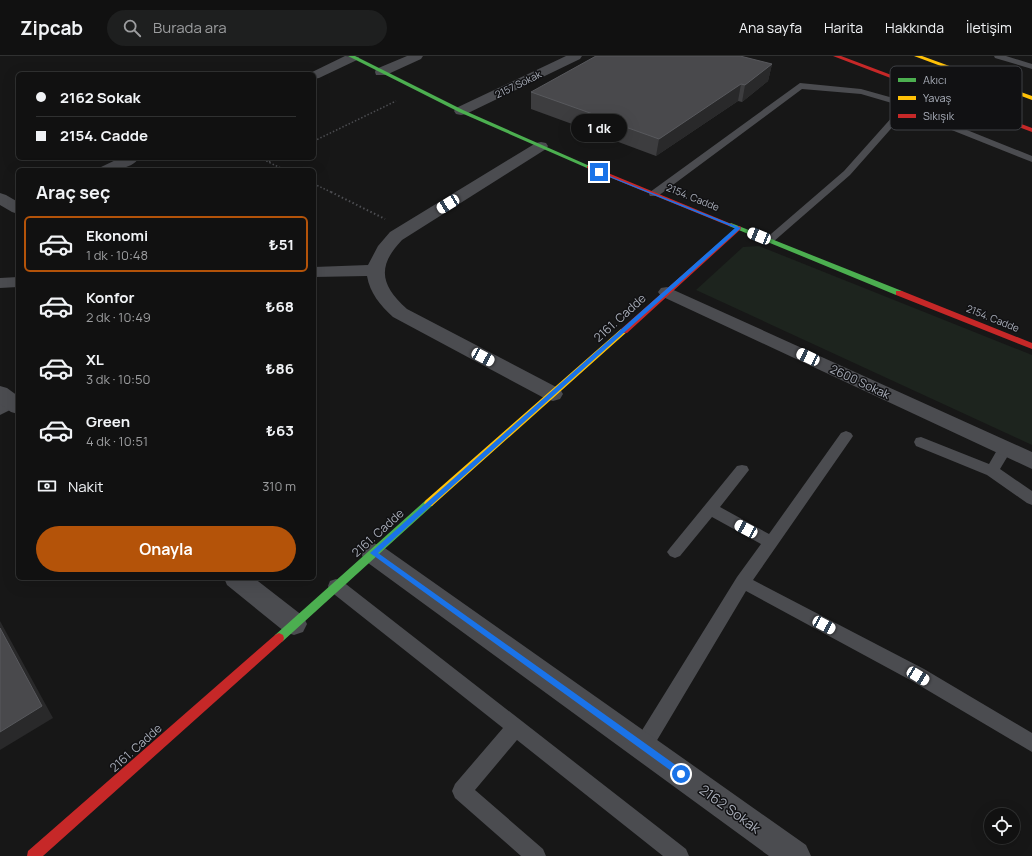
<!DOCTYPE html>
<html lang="tr">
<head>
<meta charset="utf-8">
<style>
	body { margin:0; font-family:Manrope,sans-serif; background:#1e1f1f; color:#f1f3f6; height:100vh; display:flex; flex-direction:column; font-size:15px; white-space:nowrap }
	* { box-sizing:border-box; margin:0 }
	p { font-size:13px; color:#9c9d9f }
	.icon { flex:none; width:22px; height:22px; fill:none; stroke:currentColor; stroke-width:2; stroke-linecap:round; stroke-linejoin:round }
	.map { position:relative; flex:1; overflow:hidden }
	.side { position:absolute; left:16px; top:112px; width:300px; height:412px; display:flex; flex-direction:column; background:#111; border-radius:6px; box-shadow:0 4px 16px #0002,0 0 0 1px #303131 }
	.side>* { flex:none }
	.hud { position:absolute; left:16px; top:16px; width:300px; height:88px; border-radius:6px; box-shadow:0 4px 16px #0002,0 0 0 1px #303131; display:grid; align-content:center; height:88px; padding:0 20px; background:#111 }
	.controls { position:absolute; left:984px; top:752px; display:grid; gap:8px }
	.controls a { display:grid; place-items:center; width:36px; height:36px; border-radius:50%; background:#111; box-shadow:0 4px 16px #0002,0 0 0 1px #303131; font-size:20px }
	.end { position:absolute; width:18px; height:18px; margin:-9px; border:5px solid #1a73e8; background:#fff; box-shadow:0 0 0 2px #fff }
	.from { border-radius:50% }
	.bubble { position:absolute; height:28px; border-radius:14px; background:#111; box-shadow:0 4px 16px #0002,0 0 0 1px #303131; font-size:13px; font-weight:700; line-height:28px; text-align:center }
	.car { position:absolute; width:12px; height:24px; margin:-12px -6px; border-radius:5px; box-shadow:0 0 3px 1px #0007; background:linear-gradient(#fff 24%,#345 0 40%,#fff 0 76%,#345 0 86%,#fff 0) }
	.hud b { display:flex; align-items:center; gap:14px; height:38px; font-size:15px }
	.hud b+b { border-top:1px solid #303131 }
	.hud i { width:10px; height:10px; background:#f1f3f6 }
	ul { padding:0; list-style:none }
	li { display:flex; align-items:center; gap:12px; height:56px; margin:0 8px 6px; padding:0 12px; border:2px solid transparent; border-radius:6px }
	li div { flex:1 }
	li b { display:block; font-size:15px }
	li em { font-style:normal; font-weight:700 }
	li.selected { border-color:#b45309 }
	li>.icon { width:36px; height:36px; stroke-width:1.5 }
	h2 { padding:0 20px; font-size:18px; line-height:48px }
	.pay { display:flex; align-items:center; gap:10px; height:44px; padding:0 20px; font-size:15px }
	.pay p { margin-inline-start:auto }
	.primary-button { display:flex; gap:8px; margin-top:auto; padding:8px 20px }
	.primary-button a { flex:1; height:46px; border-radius:24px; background:#b45309; color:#fff; font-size:16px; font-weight:700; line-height:46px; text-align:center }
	header { display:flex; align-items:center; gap:24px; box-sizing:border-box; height:56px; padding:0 20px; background:#111; border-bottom:1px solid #303131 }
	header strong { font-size:19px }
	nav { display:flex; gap:22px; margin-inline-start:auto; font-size:14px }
	.search { width:280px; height:36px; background:#1e1f1f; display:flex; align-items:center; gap:10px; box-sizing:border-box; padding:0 14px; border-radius:22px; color:#9c9d9f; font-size:15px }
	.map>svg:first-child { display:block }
	.green { fill:#1d241e }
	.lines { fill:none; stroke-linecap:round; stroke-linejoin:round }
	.path-far1 { stroke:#4d4e52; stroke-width:1.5; stroke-dasharray:1.5 2; stroke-linecap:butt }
	.path { stroke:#4d4e52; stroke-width:2; stroke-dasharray:1.5 2.5; stroke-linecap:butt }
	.lane { fill:#4b4c50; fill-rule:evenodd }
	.street { fill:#4b4c50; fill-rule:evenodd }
	.fast { fill:#4caf50; fill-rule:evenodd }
	.slow { fill:#ffc107; fill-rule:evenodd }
	.jam { fill:#c62828; fill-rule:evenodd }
	.wall { fill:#3d3d3f }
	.shaded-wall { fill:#29292a }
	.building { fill:#49494c; stroke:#58595d }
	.route { fill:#1a73e8 }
	.labels { text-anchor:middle; stroke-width:3; stroke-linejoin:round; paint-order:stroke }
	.far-street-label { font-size:10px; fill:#a8adb8; stroke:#111113 }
	.street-label { font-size:12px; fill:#a8adb8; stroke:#111113 }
	.near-street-label { font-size:14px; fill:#a8adb8; stroke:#111113 }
	.key { fill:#111113; stroke:#3e4045; stroke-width:1 }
	.key-label { font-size:11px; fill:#a8adb8 }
</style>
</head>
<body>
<header>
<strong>Zipcab</strong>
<div class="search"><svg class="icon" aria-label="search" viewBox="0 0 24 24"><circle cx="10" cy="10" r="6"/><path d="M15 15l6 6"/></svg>Burada ara</div>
<nav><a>Ana sayfa</a><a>Harita</a><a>Hakkında</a><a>İletişim</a></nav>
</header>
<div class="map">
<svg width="1032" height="800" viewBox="0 0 1032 800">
	<rect width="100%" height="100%" fill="#171717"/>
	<!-- green -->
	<path class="green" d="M759,190L1032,299V389L696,234L743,191Z"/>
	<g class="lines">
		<!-- path-far1 -->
		<path class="path-far1" d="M314,85L396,45
			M260,102L285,114
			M269,106L278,102
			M314,128L333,137"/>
		<!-- path -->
		<path class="path" d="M331,136L385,163"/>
		<!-- lane -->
		<path class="lane" d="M994,0H1006L1032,8V13L995,2Z
			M800,27L861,33L911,47L912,49L850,119L773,186L769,187L764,184L844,115L902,50L861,38L802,33L658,140H650L649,138L650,136Z
			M932,60L1032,100V106L929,65L928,63L929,61Z
			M13,342L18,344V350L0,359V348Z
			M846,375L851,377L853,380L851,383L753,524L924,613L1032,677V696L912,625L746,535L650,696L643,699L636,696L634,690L636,684L737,521L761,488L712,461L680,500L675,502L670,500L667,496L670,492L737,410L742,409L747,410L749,414L720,451L769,478L841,377Z
			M921,381L989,408L1000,389L1005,388L1010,389L1012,393L1000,413L1032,435V449L1027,447L987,419L916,390L914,386L916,382Z
			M336,523L342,525L686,793L689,800H663L517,684L475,734L543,793L546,800H521L455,742L452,735L455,728L503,672L330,535L328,530L330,525Z"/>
		<!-- street -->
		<path class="street" d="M345,0L359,1L357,4L319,22L314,23V18H308Z
			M407,0H423L421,3L386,19H376L375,16L376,13Z
			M566,0H582L580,3L466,58L461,59L456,58L454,55L456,52Z
			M541,86L546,87L548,90L546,93L402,184C377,210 380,229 407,253L560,333L563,338L560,343L553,345L546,343L393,261C380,249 370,237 367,220L314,221V211L368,209L378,190L390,176L536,87Z
			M120,102H139C131,114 112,114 98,114L101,111Z
			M0,137L6,139L18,146V158L12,156L0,149Z
			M18,221V231L0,232V222Z
			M667,231L1032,396V413L661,240L658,236L661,232Z
			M0,330L7,332L18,340V358L11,356L0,348Z
			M373,487L382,490L806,789L811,800H769L364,504L361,497L364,490Z
			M224,522H254L303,560L307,568L303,576L294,579L285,576L227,529Z"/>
		<!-- fast -->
		<path class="fast" d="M348,0H355L463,54L592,111L587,112L459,56Z
			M731,167L902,235L903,237L902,239H896L729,170L728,169Z
			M429,443L432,444L434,447L432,450L283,585L279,587L275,585L274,582L275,579L426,444Z"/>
		<!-- slow -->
		<path class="slow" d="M914,0H922L1032,40V44Z
			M621,273H627L628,275L432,450H426L424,447L426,444Z"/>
		<!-- jam -->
		<path class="jam" d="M833,0H841L1032,72V76Z
			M587,110H591L734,169L733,170H729L587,112Z
			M739,170L741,171V173L627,277H621L620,275L621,273L737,171Z
			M896,235H902L1032,287V293L896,239Z
			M279,577L283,579L284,582L283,585L43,800H27L28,795L275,579Z"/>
	</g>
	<!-- wall -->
	<path class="wall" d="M772,8L768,25L742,46L738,45L656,100L605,81V80L531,53V36Z"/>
	<!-- shaded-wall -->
	<path class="shaded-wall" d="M772,8L768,25L742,46L745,29Z
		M741,28L738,45L656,100L659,83Z
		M0,565L53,662L0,694Z"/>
	<!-- building -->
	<path class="building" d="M596,0H740L772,8L745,29L741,28L659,83L606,64L607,63L531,36Z
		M0,572L42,650L0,676Z"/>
	<!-- route -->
	<path class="route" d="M597,115L741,172L378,497L684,715L686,718L684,721L681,722L370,497L735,172L597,116Z"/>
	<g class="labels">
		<!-- far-street labels -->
		<g class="far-street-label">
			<text transform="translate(518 28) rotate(-26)" y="4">2157 Sokak</text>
			<text transform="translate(693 141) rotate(22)" y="4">2154. Cadde</text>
			<text transform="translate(993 262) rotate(22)" y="4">2154. Cadde</text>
		</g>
		<!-- street labels -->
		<g class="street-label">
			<text transform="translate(620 262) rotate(-42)" y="4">2161. Cadde</text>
			<text transform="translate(860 326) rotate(25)" y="4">2600 Sokak</text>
			<text transform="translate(378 477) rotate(-42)" y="4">2161. Cadde</text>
			<text transform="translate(136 692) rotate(-42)" y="4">2161. Cadde</text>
		</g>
		<!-- near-street labels -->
		<g class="near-street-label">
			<text transform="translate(730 753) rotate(36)" y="5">2162 Sokak</text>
		</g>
	</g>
	<!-- legend -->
	<rect x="890" y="10" width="132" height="64" rx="6" class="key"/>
	<rect x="898" y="22" width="18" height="4" fill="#4caf50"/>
	<rect x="898" y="40" width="18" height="4" fill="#ffc107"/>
	<rect x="898" y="58" width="18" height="4" fill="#c62828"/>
	<g class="key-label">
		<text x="923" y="28">Akıcı</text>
		<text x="923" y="46">Yavaş</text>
		<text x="923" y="64">Sıkışık</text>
	</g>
</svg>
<div class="controls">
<a><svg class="icon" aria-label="locate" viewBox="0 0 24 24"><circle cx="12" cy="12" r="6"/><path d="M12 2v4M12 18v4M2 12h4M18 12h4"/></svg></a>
</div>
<i class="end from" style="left:681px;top:718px"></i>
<i class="end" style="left:599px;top:116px"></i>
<div class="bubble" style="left:571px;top:58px;width:56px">1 dk</div>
<i class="car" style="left:448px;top:148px;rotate:238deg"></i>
<i class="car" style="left:759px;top:180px;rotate:292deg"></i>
<i class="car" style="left:483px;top:301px;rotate:118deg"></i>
<i class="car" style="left:808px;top:301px;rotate:295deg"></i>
<i class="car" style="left:746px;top:473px;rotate:298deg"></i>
<i class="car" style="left:824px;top:569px;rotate:118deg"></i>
<i class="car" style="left:918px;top:620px;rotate:121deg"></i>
<div class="hud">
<b><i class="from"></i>2162 Sokak</b>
<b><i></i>2154. Cadde</b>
</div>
<section class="side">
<h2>Araç seç</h2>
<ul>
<li class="selected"><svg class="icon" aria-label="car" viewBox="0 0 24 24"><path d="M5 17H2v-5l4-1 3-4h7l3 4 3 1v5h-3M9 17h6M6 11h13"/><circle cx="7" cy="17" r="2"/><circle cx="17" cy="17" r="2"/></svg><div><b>Ekonomi</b><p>1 dk · 10:48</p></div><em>₺51</em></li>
<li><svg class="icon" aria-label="car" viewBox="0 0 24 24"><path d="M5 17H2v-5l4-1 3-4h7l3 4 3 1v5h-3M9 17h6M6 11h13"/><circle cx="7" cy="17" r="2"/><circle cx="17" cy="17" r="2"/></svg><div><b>Konfor</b><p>2 dk · 10:49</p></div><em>₺68</em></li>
<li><svg class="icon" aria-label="car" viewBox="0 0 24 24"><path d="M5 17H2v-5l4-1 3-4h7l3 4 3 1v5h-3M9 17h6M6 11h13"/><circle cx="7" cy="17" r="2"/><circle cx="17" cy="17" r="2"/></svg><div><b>XL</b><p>3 dk · 10:50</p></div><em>₺86</em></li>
<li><svg class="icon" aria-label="car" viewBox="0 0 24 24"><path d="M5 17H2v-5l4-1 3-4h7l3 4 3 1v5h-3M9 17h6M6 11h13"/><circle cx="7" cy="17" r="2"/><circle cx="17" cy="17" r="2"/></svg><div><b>Green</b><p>4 dk · 10:51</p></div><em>₺63</em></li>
</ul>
<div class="pay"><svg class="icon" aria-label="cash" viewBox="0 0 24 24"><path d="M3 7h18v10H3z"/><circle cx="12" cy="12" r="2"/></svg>Nakit<p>310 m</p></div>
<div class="primary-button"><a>Onayla</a></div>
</section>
</div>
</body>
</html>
